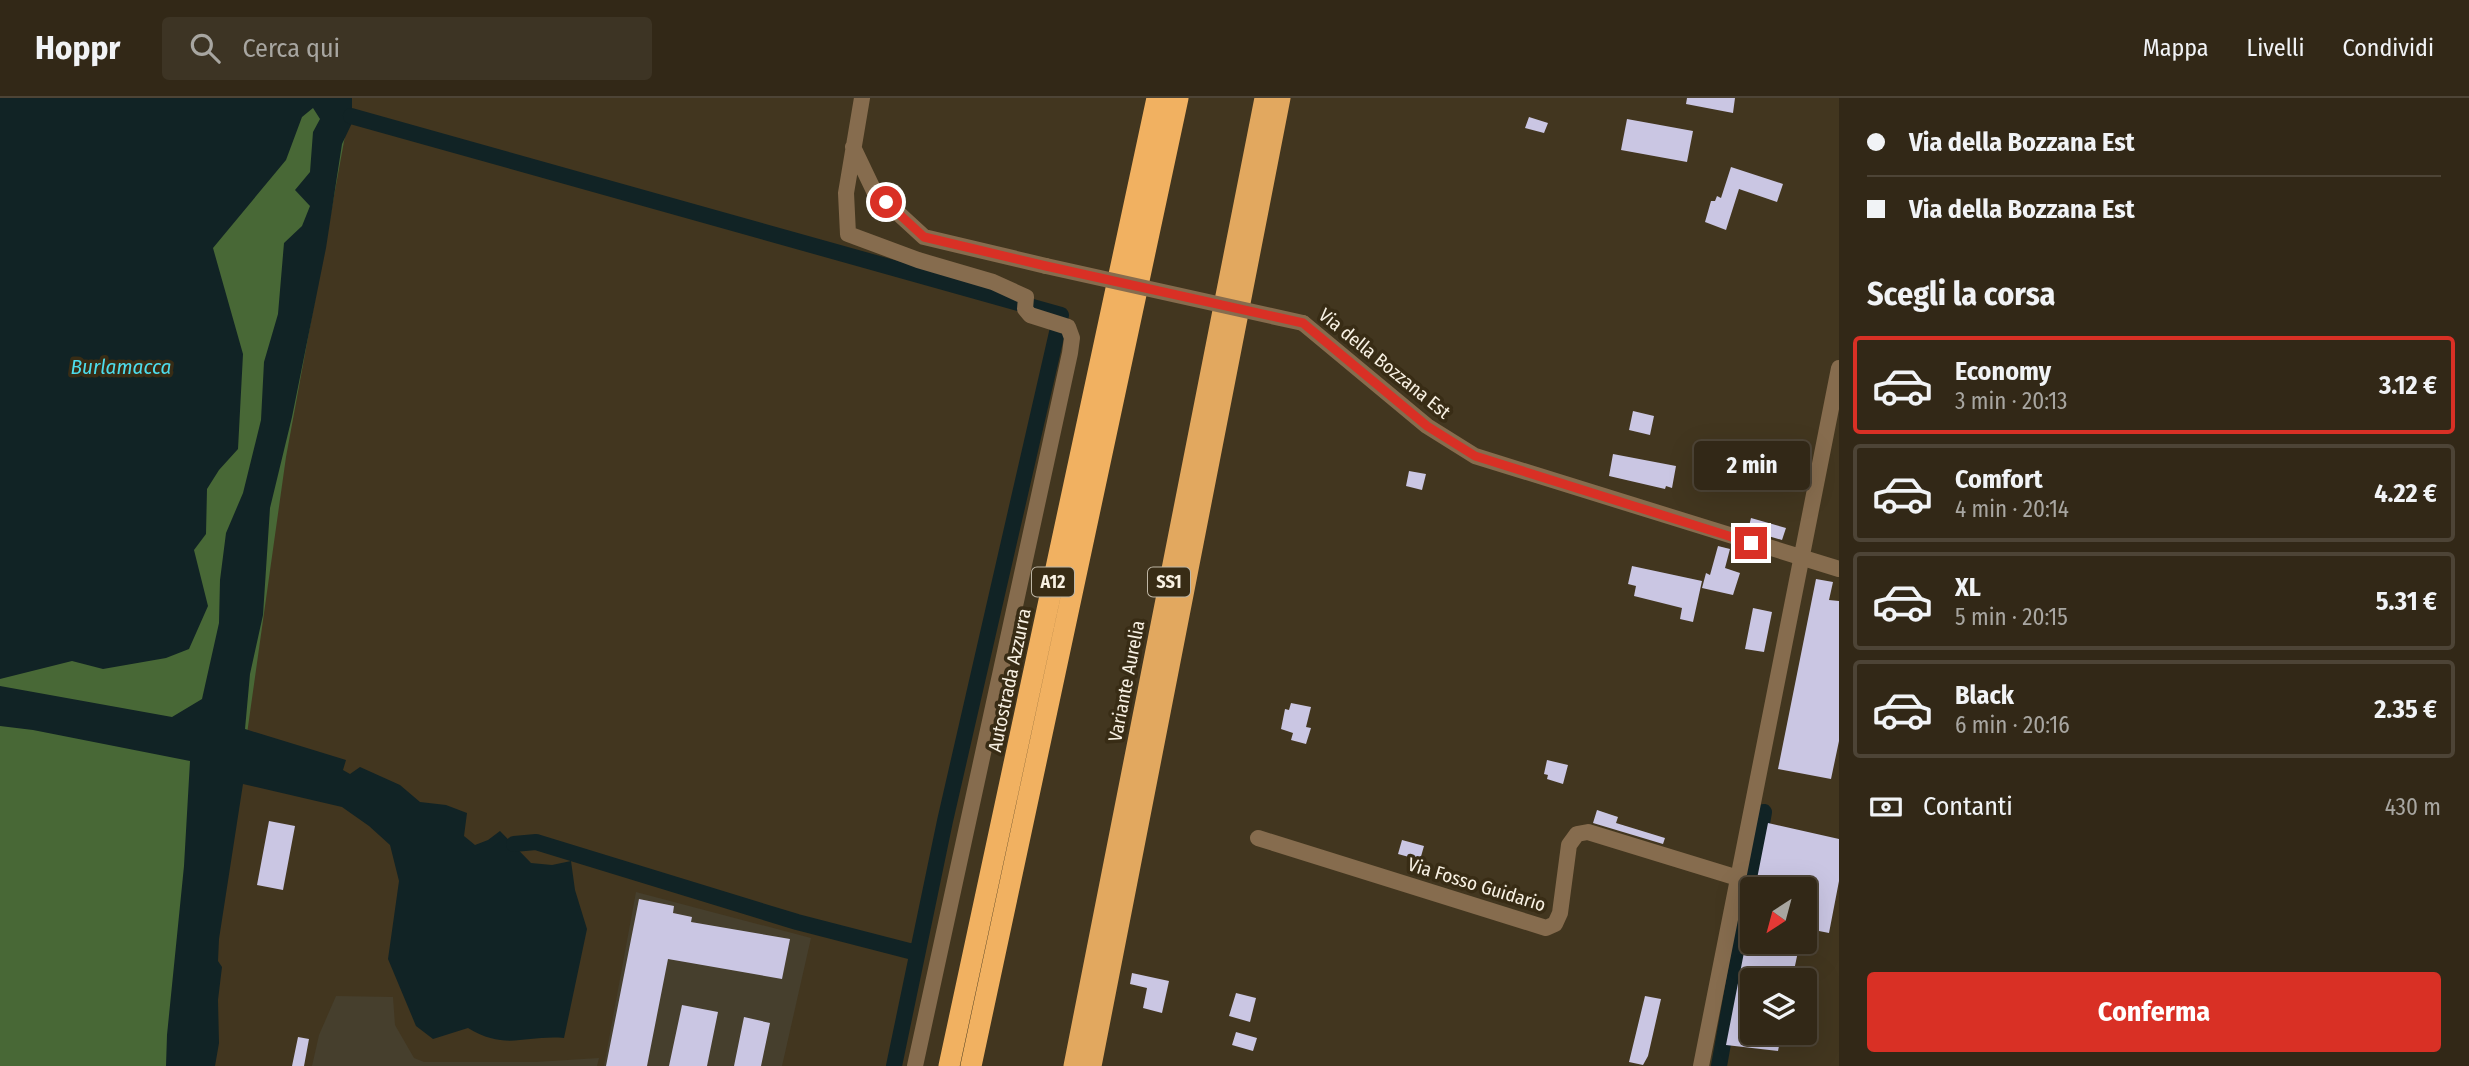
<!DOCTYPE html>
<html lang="it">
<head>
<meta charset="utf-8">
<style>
	body { margin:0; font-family:"Fira Sans Condensed",sans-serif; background:#3d3424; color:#f1f3f6; height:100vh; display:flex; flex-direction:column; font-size:26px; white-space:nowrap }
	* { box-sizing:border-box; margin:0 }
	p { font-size:23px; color:#a8a6a1 }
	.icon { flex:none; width:38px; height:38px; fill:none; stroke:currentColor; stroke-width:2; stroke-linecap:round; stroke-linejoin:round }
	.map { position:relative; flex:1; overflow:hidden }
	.side { display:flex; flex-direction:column; background:#322817; width:630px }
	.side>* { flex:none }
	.hud { display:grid; align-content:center; height:154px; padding:0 28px; background:#322817 }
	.needle { width:46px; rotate:216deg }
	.buttons { position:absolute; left:1740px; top:779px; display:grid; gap:14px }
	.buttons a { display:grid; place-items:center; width:77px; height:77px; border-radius:7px; background:#322817; box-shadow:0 7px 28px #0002,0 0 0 2px #4d4436; font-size:35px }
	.end { position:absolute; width:32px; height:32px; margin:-16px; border:9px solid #d93025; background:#fff; box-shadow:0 0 0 4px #fff }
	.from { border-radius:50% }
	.bubble { position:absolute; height:49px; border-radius:7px; background:#322817; box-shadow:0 7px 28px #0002,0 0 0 2px #4d4436; font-size:23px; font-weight:700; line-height:49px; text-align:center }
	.hud b { display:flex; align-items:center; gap:24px; height:66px; font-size:26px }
	.hud b+b { border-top:2px solid #4d4436 }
	.hud i { width:18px; height:18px; background:#f1f3f6 }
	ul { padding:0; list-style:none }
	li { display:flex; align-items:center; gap:21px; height:98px; margin:0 14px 10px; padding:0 14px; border:4px solid #4d4436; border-radius:7px }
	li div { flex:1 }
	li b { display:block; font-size:26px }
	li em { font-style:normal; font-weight:700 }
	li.active { border-color:#d93025 }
	li>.icon { width:63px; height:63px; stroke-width:1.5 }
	h2 { padding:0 28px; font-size:32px; line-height:84px }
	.pay { display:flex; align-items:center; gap:18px; height:77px; padding:0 28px; font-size:26px }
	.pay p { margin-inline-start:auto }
	.primary-button { display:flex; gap:14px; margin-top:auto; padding:14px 28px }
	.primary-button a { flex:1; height:80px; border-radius:7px; background:#d93025; color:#fff; font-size:28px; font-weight:700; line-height:80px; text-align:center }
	header { display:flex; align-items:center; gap:42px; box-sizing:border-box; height:98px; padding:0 35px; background:#322817; border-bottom:2px solid #4d4436 }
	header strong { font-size:33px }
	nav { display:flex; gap:38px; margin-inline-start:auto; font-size:24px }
	.search { width:490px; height:63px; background:#3d3424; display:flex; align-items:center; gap:18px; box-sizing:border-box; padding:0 24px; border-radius:7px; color:#a8a6a1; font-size:26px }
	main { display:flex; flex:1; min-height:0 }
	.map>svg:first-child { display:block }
	.industrial { fill:#463f2d }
	.green { fill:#486836 }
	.water { fill:#112325 }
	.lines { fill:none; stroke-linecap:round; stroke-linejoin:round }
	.canal { stroke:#112325; stroke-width:16 }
	.building { fill:#cac6e3 }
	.minor { stroke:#866c4e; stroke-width:16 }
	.trunk { stroke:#e2a85f; stroke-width:19 }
	.motorway { stroke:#f1b161; stroke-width:21 }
	.minor-bridge { stroke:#866c4e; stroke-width:16 }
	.route { stroke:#d93025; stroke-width:9 }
	.labels { text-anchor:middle; stroke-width:7; stroke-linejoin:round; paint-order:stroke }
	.shield { fill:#382c15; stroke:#beb6a5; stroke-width:2 }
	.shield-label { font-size:18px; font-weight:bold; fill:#f8f1e3 }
	.street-label { font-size:19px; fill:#f8f1e3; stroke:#382c15 }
	.water-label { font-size:21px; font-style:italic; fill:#4ddded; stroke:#382c15 }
</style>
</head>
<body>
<header>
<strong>Hoppr</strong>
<div class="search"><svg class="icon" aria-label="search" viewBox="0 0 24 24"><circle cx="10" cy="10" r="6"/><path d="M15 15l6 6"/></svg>Cerca qui</div>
<nav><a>Mappa</a><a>Livelli</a><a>Condividi</a></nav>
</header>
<main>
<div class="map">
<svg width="1839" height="968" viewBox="0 0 1839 968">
	<rect width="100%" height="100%" fill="#42361f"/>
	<!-- industrial -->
	<path class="industrial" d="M636,794L811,840L782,968H604Z
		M336,898L393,899L395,927L414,960L424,964H536L599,960L597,968H312L319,937Z"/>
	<!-- green -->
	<path class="green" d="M0,0H352L286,359L218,842L208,968H0Z"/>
	<!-- water -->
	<path class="water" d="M0,0H352V25L342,46L326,150L292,319L270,410L263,517L250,576L245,631L346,662L343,672L350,676L360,669L400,687L420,704L446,707L467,715L464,738L475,747L488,742L500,733L531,765L552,767L571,763L575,792L587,831L564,940C524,937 506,953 468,930L433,941L416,928L388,861L399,783L390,747L369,728L342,709L243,686L219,841L218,863L222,869L218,902L219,945L215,968H166L167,937L184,768L190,663L33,632L0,628V588L172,619L202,601L219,525L220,482L226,435L243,395L261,322L264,264L278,216L284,145L302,128L310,108L295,92L310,74L313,34L320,21L313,10L302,19L286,62L213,150L243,256L238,351L219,372L207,391L206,436L194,452L208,508L189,551L166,560L103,571L72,563L0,581Z"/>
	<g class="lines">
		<!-- canal -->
		<path class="canal" d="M351,18L1061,217L945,723L894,968
			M514,746L536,744L797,824L917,855
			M1719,968L1764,714"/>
	</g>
	<!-- building -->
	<path class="building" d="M1687,0H1735L1733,15L1686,6Z
		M1529,19L1548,25L1544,35L1525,30Z
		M1627,21L1693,33L1687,64L1621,52Z
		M1731,69L1783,86L1777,104L1739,91L1726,132L1705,124L1711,103H1715L1717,98L1721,100Z
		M1633,313L1654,318L1650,337L1629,332Z
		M1613,356L1676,368L1672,390L1666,388L1665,391L1609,378Z
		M1409,373L1426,376L1422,392L1406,388Z
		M1751,420L1786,430L1782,442L1748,432Z
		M1718,448L1730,451L1725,470L1740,475L1733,497L1702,490L1706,475L1710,477Z
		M1632,468L1702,483L1693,524L1680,521L1682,510L1634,498L1636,488L1628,486Z
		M1816,481L1833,484L1829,502L1839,503V643L1831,681L1778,671Z
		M1753,510L1772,514L1764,554L1745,551Z
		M1291,605L1311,609L1306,629L1311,630L1306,646L1291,642L1293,635L1281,631L1285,611L1289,612Z
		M1547,662L1568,667L1563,686L1547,681L1548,677L1544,676Z
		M1597,712L1618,719L1616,725L1665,740L1663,746L1593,725Z
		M269,723L295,728L283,792L257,787Z
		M1768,725L1839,741V783L1829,835L1804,830V791H1755Z
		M1402,742L1424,748L1420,762L1398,756Z
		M639,801L674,808L673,815L692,819L691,824L790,841L782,881L668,861L647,968H606Z
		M1746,844H1800L1792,882H1752V934H1806L1803,947L1780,943L1778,953L1726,947Z
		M1132,875L1169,883L1162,915L1143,910L1147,890L1130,886Z
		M1236,895L1256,900L1250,924L1229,918Z
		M1645,898L1661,901L1648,958L1643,967L1629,964Z
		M682,907L718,914L707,968H669Z
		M744,919L770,925L761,968H734Z
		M1236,934L1257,940L1253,953L1232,947Z
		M298,939L309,941L304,968H292Z"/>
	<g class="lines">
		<!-- minor -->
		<path class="minor" d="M862,0L846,95L848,136L918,162L993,184L1026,199L1025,211L1030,217L1068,229L1072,240L1070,255L915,968
			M853,49L874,93L924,139L1046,168
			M1303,225L1427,328L1475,358L1839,471
			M1258,740L1546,830L1555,826L1560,815L1569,747L1577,736L1588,734L1738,780
			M1701,968L1839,270"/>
		<!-- trunk -->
		<path class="trunk" d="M1073,968L1264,0
			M1092,968L1281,0"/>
		<!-- motorway -->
		<path class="motorway" d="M949,968L1157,0
			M971,968L1178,0"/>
		<!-- minor-bridge -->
		<path class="minor-bridge" d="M1046,168L1303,225"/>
	</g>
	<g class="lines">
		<!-- route -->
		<path class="route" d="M886,104L924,139L1046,168L1303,225L1427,328L1475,358L1751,445"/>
	</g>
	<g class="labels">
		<!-- shield labels -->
		<g class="shield">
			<rect x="1032" y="469.5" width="42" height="29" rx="5"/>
			<rect x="1148" y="469.5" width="42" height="29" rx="5"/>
		</g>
		<g class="shield-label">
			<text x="1053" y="490">A12</text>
			<text x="1169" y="490">SS1</text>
		</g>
		<!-- street labels -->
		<g class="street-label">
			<text transform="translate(1385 265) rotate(39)" y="7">Via della Bozzana Est</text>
			<text transform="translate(1009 582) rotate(-78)" y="7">Autostrada Azzurra</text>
			<text transform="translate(1126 583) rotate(-79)" y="7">Variante Aurelia</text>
			<text transform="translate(1477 786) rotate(17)" y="7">Via Fosso Guidario</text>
		</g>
		<!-- water labels -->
		<g class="water-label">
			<text x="121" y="276">Burlamacca</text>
		</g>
	</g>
</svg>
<div class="buttons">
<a><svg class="needle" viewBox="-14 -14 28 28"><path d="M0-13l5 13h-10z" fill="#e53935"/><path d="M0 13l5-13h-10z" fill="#a8a6a1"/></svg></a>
<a><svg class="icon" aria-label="layers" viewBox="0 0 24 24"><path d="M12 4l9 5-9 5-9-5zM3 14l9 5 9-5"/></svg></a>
</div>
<i class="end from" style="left:886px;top:104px"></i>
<i class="end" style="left:1751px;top:445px"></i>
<div class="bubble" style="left:1694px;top:343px;width:116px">2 min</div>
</div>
<section class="side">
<div class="hud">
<b><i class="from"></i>Via della Bozzana Est</b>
<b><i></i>Via della Bozzana Est</b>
</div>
<h2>Scegli la corsa</h2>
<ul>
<li class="active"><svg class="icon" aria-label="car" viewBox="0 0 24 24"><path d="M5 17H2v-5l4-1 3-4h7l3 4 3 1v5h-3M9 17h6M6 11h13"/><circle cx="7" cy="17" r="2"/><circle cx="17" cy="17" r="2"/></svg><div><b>Economy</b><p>3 min · 20:13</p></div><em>3.12 €</em></li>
<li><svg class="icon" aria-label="car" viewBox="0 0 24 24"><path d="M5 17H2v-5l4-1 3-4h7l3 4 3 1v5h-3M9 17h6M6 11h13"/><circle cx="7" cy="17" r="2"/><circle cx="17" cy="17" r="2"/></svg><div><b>Comfort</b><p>4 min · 20:14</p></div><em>4.22 €</em></li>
<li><svg class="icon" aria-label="car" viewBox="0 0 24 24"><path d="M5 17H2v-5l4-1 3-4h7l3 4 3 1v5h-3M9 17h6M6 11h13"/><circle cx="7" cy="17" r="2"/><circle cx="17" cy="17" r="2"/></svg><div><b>XL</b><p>5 min · 20:15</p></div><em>5.31 €</em></li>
<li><svg class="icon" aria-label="car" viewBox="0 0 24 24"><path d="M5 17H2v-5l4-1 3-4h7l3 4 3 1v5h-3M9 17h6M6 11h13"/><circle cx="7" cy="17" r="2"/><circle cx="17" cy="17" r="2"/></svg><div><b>Black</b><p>6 min · 20:16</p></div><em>2.35 €</em></li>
</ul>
<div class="pay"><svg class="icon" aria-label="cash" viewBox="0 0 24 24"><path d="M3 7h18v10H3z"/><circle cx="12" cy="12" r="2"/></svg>Contanti<p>430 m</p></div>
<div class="primary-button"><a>Conferma</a></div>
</section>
</main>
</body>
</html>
